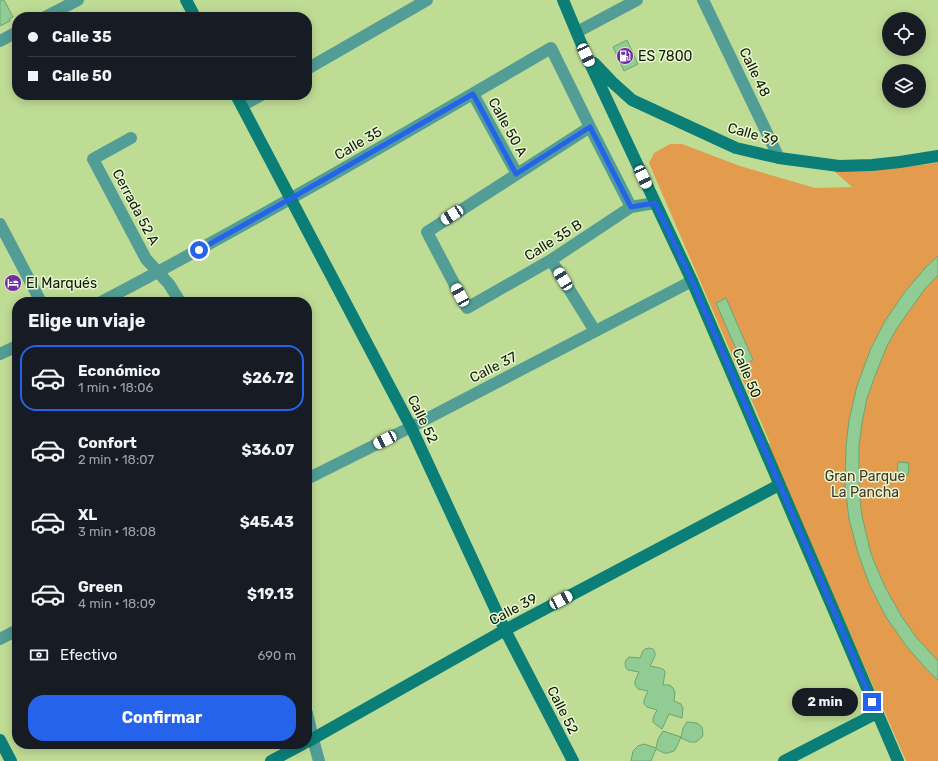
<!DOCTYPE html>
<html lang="es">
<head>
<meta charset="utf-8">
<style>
	body { margin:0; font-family:Rubik,sans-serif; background:#242831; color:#f1f3f6; height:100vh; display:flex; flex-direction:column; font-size:15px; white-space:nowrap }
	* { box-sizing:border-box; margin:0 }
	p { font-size:13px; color:#9ea1a6 }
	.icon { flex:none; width:22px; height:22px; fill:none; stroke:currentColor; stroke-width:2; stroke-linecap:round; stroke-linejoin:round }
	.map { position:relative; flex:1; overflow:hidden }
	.panel { position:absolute; left:12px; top:297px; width:300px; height:452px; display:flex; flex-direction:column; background:#171b24; border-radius:16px; box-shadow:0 2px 10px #0003 }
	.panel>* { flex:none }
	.top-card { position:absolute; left:12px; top:12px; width:300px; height:88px; border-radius:16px; box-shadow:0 2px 10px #0003; display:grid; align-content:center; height:88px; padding:0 16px; background:#171b24 }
	.controls { position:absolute; left:882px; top:12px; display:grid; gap:8px }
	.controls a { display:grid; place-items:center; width:44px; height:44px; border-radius:50%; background:#171b24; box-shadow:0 2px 10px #0003; font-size:20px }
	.end { position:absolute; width:18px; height:18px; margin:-9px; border:5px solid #2563eb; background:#fff; box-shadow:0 0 0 2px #fff }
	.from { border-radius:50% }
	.bubble { position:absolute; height:28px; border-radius:14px; background:#171b24; box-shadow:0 2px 10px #0003; font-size:13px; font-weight:700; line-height:28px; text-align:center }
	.car { position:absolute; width:12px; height:24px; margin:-12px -6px; border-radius:5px; box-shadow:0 0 3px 1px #0007; background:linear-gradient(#fff 24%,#345 0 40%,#fff 0 76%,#345 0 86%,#fff 0) }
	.top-card b { display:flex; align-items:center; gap:14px; height:38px; font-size:15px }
	.top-card b+b { border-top:1px solid #363941 }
	.top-card i { width:10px; height:10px; background:#f1f3f6 }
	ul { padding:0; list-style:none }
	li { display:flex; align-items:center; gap:12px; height:66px; margin:0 8px 6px; padding:0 8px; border:2px solid transparent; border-radius:16px }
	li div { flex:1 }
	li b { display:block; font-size:15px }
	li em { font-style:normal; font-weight:700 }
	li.current { border-color:#2563eb }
	li>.icon { width:36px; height:36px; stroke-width:1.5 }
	h2 { padding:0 16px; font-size:18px; line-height:48px }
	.pay { display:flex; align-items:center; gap:10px; height:44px; padding:0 16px; font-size:15px }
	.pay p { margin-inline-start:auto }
	.button { display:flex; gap:8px; margin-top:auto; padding:8px 16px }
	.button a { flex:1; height:46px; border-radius:16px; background:#2563eb; color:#fff; font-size:16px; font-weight:700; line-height:46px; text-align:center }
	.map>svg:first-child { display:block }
	.green { fill:#e39c4e }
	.building { fill:#91cc95; stroke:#6ba571 }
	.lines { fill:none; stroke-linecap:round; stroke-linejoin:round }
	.street { stroke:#529d95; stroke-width:12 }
	.secondary { stroke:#0b7f77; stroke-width:12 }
	.route { stroke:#2563eb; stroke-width:5 }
	.labels { text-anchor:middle; stroke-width:3; stroke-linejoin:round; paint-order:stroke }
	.poi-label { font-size:14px; fill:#121b02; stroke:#e7f7d3; text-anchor:start }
	.street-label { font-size:14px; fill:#121b02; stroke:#e7f7d3 }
	.park-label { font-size:14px; fill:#453320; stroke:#e7f7d3 }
</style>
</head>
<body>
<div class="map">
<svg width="938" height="761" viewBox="0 0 938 761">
	<rect width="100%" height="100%" fill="#bfdc95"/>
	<!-- green -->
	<path class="green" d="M670,144H682L740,166L815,188L852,187L833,170L882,169L930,164L938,162V761H906L767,444L770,443L649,163L654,153Z"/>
	<!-- building -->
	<path class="building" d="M0,0H4L13,17L9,19L10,21L0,26Z
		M627,40L638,64L624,71L613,47Z
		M938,256V275L924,290L897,328L887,346L875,376L867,398L862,423L859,445V491L862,516L871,554L885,587L902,617L916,637L938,661V680L929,672L907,647L886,617L870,586L858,553L849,519L845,485L846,447L849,420L857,386L871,348L885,321L904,293L926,267Z
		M726,298L753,360L743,365L716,303Z
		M898,462L909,463L908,475L897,474Z
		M649,648L653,649L655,652V656L650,666L660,668L664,670L665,673L663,685H670L673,688L675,692L674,701L681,704L683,708L682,718L669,714L662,729L655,724L653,722V718L657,710L647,707L644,704V700L648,691L638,689L635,685V681L639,672L628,670L626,668L625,664L626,660L629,657L640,658L643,651L645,649Z
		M687,722L697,723L702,727L703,734L702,737L696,742H690L681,738L683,728Z
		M663,731L681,737L676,748L674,751L668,753H664L656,749L651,761H631L633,751L638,746L644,744L656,748L658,739Z"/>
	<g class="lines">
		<!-- street -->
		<path class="street" d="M703,0L779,158
			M45,17L78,0
			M577,32L637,0
			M0,41L17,32
			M307,69L427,0
			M473,94L517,174
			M242,106L261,95
			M590,127L427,232L467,308L551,260L631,207L655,203
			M131,138L93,159L146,259L169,284L180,302
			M0,224L41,302
			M551,260L595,331
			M101,302C254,222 402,135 551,48L590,127L631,207
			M0,354L17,346
			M307,479L411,427L692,281
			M0,639L17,630
			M307,713L313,739L319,761"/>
		<!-- secondary -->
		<path class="secondary" d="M186,0L195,17
			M563,0L586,55L692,281L831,604L898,761
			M594,63L612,82L632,100L736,148L779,158L839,166L872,165L900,162L938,156
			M236,95L411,427L505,630L573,761
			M0,740L11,761
			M307,742L505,630L779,485
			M271,761L303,744
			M784,761L877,713"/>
	</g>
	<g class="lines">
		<!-- route -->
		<path class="route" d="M199,250L290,199L473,94L516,174L590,127L631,207L655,203L692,281L831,604L872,702"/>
	</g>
	<!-- icons -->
	<defs>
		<g id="fuel-disc" transform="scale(0.9)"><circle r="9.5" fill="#712ea3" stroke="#e7f7d3"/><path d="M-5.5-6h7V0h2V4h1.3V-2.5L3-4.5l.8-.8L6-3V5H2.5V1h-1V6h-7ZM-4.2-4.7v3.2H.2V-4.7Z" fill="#fff"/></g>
		<g id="hotel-disc" transform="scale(0.9)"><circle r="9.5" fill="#712ea3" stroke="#e7f7d3"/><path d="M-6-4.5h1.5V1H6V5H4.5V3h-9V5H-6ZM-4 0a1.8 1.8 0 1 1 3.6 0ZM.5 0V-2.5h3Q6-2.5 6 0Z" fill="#fff"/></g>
	</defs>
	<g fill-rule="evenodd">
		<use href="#fuel-disc" x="625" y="56"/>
		<use href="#hotel-disc" x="13" y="283"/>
	</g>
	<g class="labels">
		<!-- poi labels -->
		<g class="poi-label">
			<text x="638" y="61">ES 7800</text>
			<text x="26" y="288">El Marqués</text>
		</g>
		<!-- street labels -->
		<g class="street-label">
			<text transform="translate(755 72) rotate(64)" y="5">Calle 48</text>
			<text transform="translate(508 127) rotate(61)" y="5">Calle 50 A</text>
			<text transform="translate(753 134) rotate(16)" y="5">Calle 39</text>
			<text transform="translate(358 143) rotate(-30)" y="5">Calle 35</text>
			<text transform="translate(136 207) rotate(62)" y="5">Cerrada 52 A</text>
			<text transform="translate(553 240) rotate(-32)" y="5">Calle 35 B</text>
			<text transform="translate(493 367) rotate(-27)" y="5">Calle 37</text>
			<text transform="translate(747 373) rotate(67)" y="5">Calle 50</text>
			<text transform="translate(423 419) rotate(64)" y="5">Calle 52</text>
			<text transform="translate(513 609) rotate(-28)" y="5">Calle 39</text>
			<text transform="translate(563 710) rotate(63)" y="5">Calle 52</text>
		</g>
		<!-- park labels -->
		<g class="park-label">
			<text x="865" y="481">Gran Parque<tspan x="865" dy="16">La Pancha</tspan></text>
		</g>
	</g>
</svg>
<div class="controls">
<a><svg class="icon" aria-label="locate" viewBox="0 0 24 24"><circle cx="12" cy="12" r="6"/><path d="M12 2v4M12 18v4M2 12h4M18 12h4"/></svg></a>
<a><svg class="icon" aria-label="layers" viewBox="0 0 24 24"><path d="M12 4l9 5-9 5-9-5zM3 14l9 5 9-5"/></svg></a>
</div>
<i class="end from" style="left:199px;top:250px"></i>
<i class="end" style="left:872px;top:702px"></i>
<div class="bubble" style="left:792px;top:688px;width:66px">2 min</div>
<i class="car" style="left:586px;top:55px;rotate:155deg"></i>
<i class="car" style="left:643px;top:177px;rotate:155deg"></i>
<i class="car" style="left:452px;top:215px;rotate:237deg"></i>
<i class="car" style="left:563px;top:279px;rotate:329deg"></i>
<i class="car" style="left:460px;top:295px;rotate:332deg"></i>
<i class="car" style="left:385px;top:440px;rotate:243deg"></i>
<i class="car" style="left:561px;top:600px;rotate:62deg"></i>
<div class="top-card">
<b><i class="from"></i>Calle 35</b>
<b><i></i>Calle 50</b>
</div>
<section class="panel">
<h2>Elige un viaje</h2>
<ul>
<li class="current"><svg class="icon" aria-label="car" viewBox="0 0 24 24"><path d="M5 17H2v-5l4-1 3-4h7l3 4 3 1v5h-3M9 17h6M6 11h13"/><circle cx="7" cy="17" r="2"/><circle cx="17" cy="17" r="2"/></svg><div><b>Económico</b><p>1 min · 18:06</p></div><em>$26.72</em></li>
<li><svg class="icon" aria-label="car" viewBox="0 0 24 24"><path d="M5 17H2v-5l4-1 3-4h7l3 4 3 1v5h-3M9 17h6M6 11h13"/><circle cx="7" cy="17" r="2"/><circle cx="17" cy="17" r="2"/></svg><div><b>Confort</b><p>2 min · 18:07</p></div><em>$36.07</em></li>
<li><svg class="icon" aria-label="car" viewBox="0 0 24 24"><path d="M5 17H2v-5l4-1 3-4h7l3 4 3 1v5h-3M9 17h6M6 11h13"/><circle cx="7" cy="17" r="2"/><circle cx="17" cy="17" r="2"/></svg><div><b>XL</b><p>3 min · 18:08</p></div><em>$45.43</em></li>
<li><svg class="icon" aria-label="car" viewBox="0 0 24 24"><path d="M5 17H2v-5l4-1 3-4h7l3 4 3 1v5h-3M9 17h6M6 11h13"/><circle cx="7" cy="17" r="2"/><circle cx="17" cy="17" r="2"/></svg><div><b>Green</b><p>4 min · 18:09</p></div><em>$19.13</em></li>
</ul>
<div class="pay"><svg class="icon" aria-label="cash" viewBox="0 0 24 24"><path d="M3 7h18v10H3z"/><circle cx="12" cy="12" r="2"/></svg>Efectivo<p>690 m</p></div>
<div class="button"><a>Confirmar</a></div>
</section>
</div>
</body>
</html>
